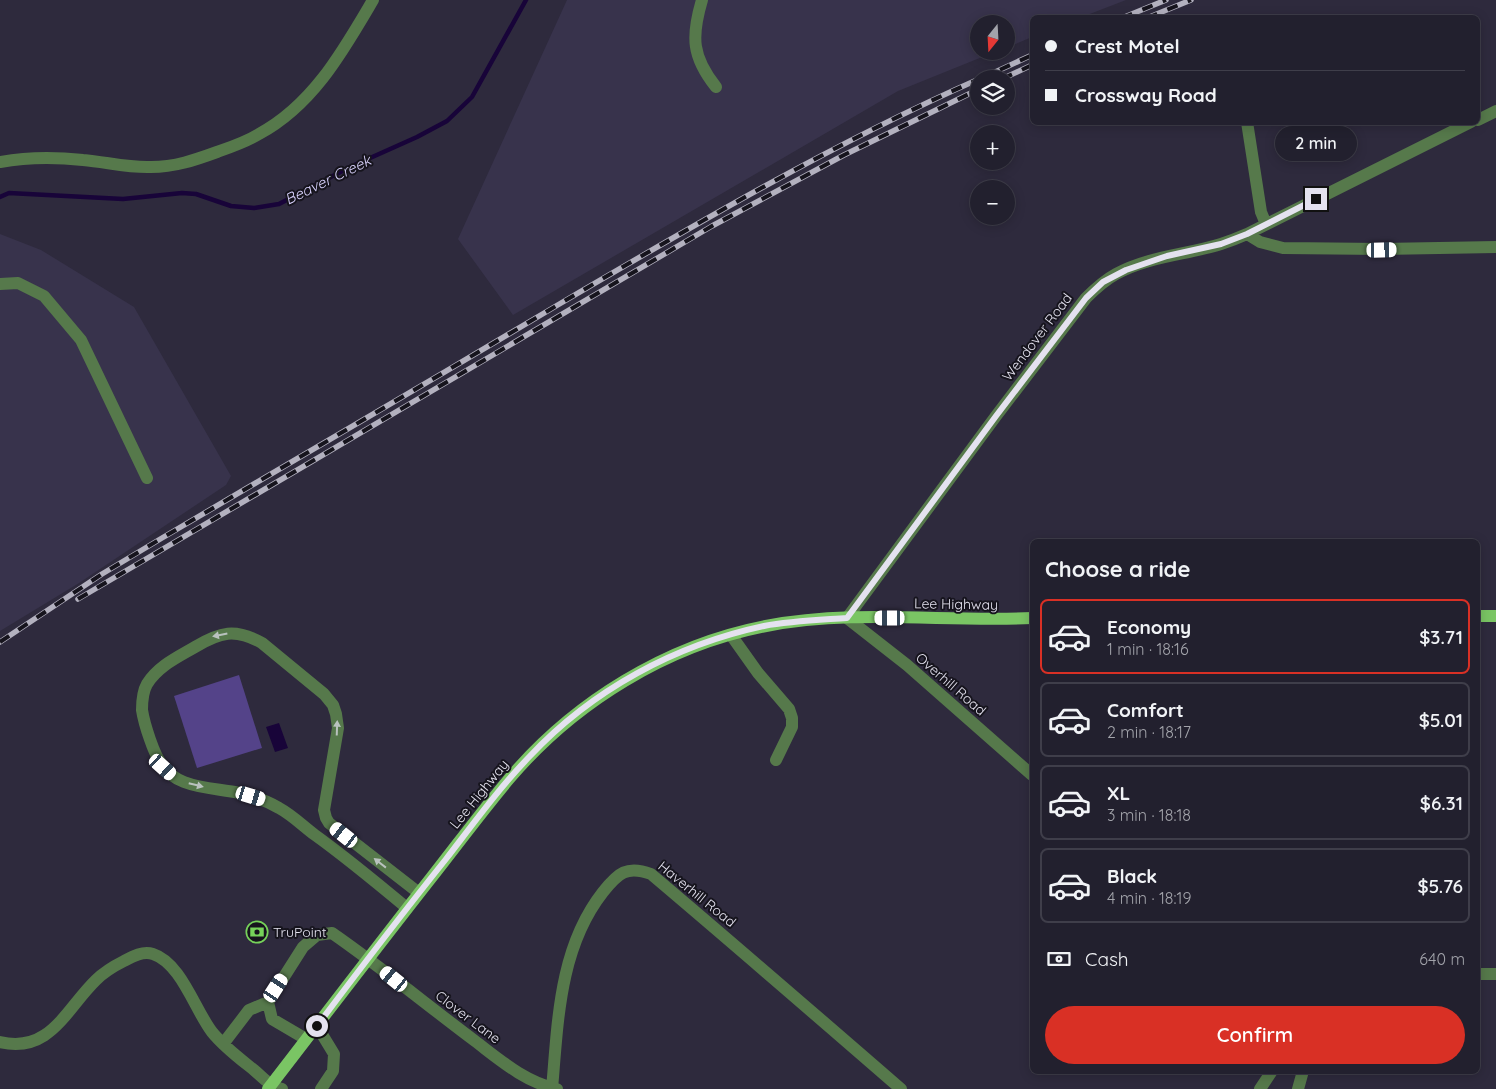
<!DOCTYPE html>
<html lang="en">
<head>
<meta charset="utf-8">
<style>
	body { margin:0; font-family:Quicksand,sans-serif; background:#2e2d3a; color:#f1f3f6; height:100vh; display:flex; flex-direction:column; font-size:19px; white-space:nowrap }
	* { box-sizing:border-box; margin:0 }
	p { font-size:16px; color:#a2a3aa }
	.icon { flex:none; width:28px; height:28px; fill:none; stroke:currentColor; stroke-width:2; stroke-linecap:round; stroke-linejoin:round }
	.map { position:relative; flex:1; overflow:hidden }
	.side { position:absolute; left:1030px; top:539px; width:450px; height:535px; display:flex; flex-direction:column; background:#22202e; border-radius:8px; box-shadow:0 2px 12px #0003,0 0 0 1px #3f3e4a }
	.side>* { flex:none }
	.top-card { position:absolute; left:1030px; top:15px; width:450px; height:110px; border-radius:8px; box-shadow:0 2px 12px #0003,0 0 0 1px #3f3e4a; display:grid; align-content:center; height:110px; padding:0 15px; background:#22202e }
	.needle { width:32px; rotate:198deg }
	.tools { position:absolute; left:970px; top:15px; display:grid; gap:10px }
	.tools a { display:grid; place-items:center; width:45px; height:45px; border-radius:50%; background:#22202e; box-shadow:0 2px 12px #0003,0 0 0 1px #3f3e4a; font-size:25px }
	.end { position:absolute; width:22px; height:22px; margin:-11px; border:6px solid #e4e2ef; background:#111; box-shadow:0 0 0 2px #111 }
	.from { border-radius:50% }
	.bubble { position:absolute; height:35px; border-radius:18px; background:#22202e; box-shadow:0 2px 12px #0003,0 0 0 1px #3f3e4a; font-size:16px; font-weight:600; line-height:35px; text-align:center }
	.car { position:absolute; width:15px; height:30px; margin:-15px -8px; border-radius:6px; box-shadow:0 0 4px 1px #0007; background:linear-gradient(#fff 24%,#345 0 40%,#fff 0 76%,#345 0 86%,#fff 0) }
	.top-card b { display:flex; align-items:center; gap:18px; height:48px; font-size:19px }
	.top-card b+b { border-top:1px solid #3f3e4a }
	.top-card i { width:12px; height:12px; background:#f1f3f6 }
	ul { padding:0; list-style:none }
	li { display:flex; align-items:center; gap:15px; height:75px; margin:0 10px 8px; padding:0 5px; border:2px solid #3f3e4a; border-radius:8px }
	li div { flex:1 }
	li b { display:block; font-size:19px }
	li em { font-style:normal; font-weight:600 }
	li.selected { border-color:#d93025 }
	li>.icon { width:45px; height:45px; stroke-width:1.5 }
	h2 { padding:0 15px; font-size:22px; line-height:60px }
	.pay { display:flex; align-items:center; gap:12px; height:55px; padding:0 15px; font-size:19px }
	.pay p { margin-inline-start:auto }
	.button { display:flex; gap:10px; margin-top:auto; padding:10px 15px }
	.button a { flex:1; height:58px; border-radius:30px; background:#d93025; color:#fff; font-size:20px; font-weight:600; line-height:58px; text-align:center }
	.map>svg:first-child { display:block }
	.built { fill:#38334c }
	.green { fill:#544389 }
	.water { fill:#180439 }
	.lines { fill:none; stroke-linecap:round; stroke-linejoin:round }
	.stream { stroke:#180439; stroke-width:4.5 }
	.minor { stroke:#56794b; stroke-width:12 }
	.major { stroke:#7ac564; stroke-width:12 }
	.rail-casing { stroke:#b3b1bf; stroke-width:5.5 }
	.rail { stroke:#16141d; stroke-width:4; stroke-dasharray:11; stroke-linecap:butt }
	.oneway { fill:#b9c2be }
	.route { stroke:#e4e2ef; stroke-width:6 }
	.labels { text-anchor:middle; stroke-width:4; stroke-linejoin:round; paint-order:stroke }
	.street-label { font-size:14px; fill:#e4e2ef; stroke:#16141d }
	.poi-label { font-size:14px; fill:#e4e2ef; stroke:#16141d; text-anchor:start }
	.water-label { font-size:15px; font-style:italic; fill:#dad3fe; stroke:#16141d }
</style>
</head>
<body>
<div class="map">
<svg width="1496" height="1089" viewBox="0 0 1496 1089">
	<rect width="100%" height="100%" fill="#2e2a3d"/>
	<!-- built -->
	<path class="built" d="M567,0H1126L1082,17L1032,18V37L1006,48V24H979V51H997L898,91L513,315L458,239Z
		M0,234L41,250L134,307L231,476L226,485L79,583L0,631Z"/>
	<!-- green -->
	<path class="green" d="M239,675L262,748L197,768L174,696Z"/>
	<!-- water -->
	<path class="water" d="M279,723L288,748L275,752L266,727Z"/>
	<g class="lines">
		<!-- stream -->
		<path class="stream" d="M0,197L9,193L123,199L182,193L196,194L231,206L254,208L279,204L350,167L417,137L447,121L472,97L526,0"/>
		<!-- minor -->
		<path class="minor" d="M702,0C691,37 692,57 716,87
			M1478,120L1496,111
			M1247,122L1261,212L1266,224
			M0,162C27,157 56,157 83,160C106,162 129,168 151,167C175,167 195,160 217,152C231,147 246,142 259,134C313,105 343,51 373,0
			M1247,234L1471,122
			M0,284L18,283L44,296L81,340L147,478
			M731,635L758,673L789,709L792,718V727L776,760
			M1032,775L907,665L847,618L996,416L1086,298C1095,289 1105,280 1116,274C1149,256 1186,255 1221,244C1230,241 1238,238 1247,234L1260,242L1283,248L1382,249L1496,247
			M407,908C377,883 347,858 315,835C303,826 292,815 279,808C267,801 253,796 240,793C221,789 202,789 184,782C176,779 168,773 163,766C154,756 144,723 142,710C142,701 143,691 147,684C158,666 178,657 195,647C220,632 235,628 262,643L324,694L333,705L336,714L338,728L324,810L326,818L329,823L419,893
			M1478,974H1496
			M317,1026L334,1054L333,1071L321,1089
			M306,1039L272,1019L268,1002L303,947L317,935L332,933C381,967 427,1005 475,1041C500,1060 525,1082 557,1089
			M0,1042C50,1054 66,1009 96,980C104,972 114,966 124,961C133,956 143,951 153,954C181,963 195,1010 212,1032C224,1047 239,1058 254,1070C260,1075 265,1081 272,1085C275,1087 279,1088 282,1089
			M223,1044L249,1010L268,1002
			M552,1089C558,1021 559,948 603,892C618,873 627,865 651,874C735,945 818,1017 901,1089
			M1260,1089L1272,1071
			M1298,1089L1303,1071"/>
		<!-- major -->
		<path class="major" d="M1478,616H1496
			M268,1089C322,1019 376,948 431,878C457,845 482,811 509,779C574,702 667,645 766,626C854,609 944,622 1032,618"/>
		<!-- rail casing -->
		<g class="rail-casing">
			<path id="rail" d="M1122,18L1166,0
				M1147,18L1191,0
				M980,79L1032,55
				M1002,79L1032,65
				M78,599L712,226L844,155L979,89
				M0,642L102,574L162,538C293,461 425,384 556,306C694,225 832,144 979,79"/>
		</g>
		<!-- rail -->
		<use href="#rail" class="rail"/>
	</g>
	<!-- one-way arrows -->
	<defs><path id="oneway-solid" d="M-6-.8H1V-3.2L6.5 0L1 3.2V.8H-6Z" transform="scale(1.25)"/></defs>
	<g class="oneway">
		<use href="#oneway-solid" transform="translate(220 635) rotate(169)"/>
		<use href="#oneway-solid" transform="translate(337 728) rotate(-88)"/>
		<use href="#oneway-solid" transform="translate(196 785) rotate(14)"/>
		<use href="#oneway-solid" transform="translate(380 863) rotate(-142)"/>
	</g>
	<g class="lines">
		<!-- route -->
		<path class="route" d="M317,1026C359,970 402,914 446,859C473,824 499,788 530,756C592,690 675,645 764,626C791,621 819,620 847,618L996,416L1086,298L1103,282L1126,270L1167,256L1221,244L1247,234L1316,199"/>
	</g>
	<!-- icons -->
	<defs>
		<g id="bank-ring" transform="scale(1.125)"><circle r="9.5" fill="#16141d" stroke="#76d25a" stroke-width="1.5"/><path d="M-6-4H6V4H-6ZM0-2.3a2.3 2.3 0 1 0 0 4.6a2.3 2.3 0 1 0 0-4.6Z" fill="#76d25a"/></g>
	</defs>
	<g fill-rule="evenodd">
		<use href="#bank-ring" x="257" y="932"/>
	</g>
	<g class="labels">
		<!-- street labels -->
		<g class="street-label">
			<text transform="translate(1037 337) rotate(-53)" y="5">Wendover Road</text>
			<text transform="translate(956 604) rotate(1)" y="5">Lee Highway</text>
			<text transform="translate(951 684) rotate(41)" y="5">Overhill Road</text>
			<text transform="translate(479 794) rotate(-51)" y="5">Lee Highway</text>
			<text transform="translate(697 894) rotate(39)" y="5">Haverhill Road</text>
			<text transform="translate(468 1017) rotate(37)" y="5">Clover Lane</text>
		</g>
		<!-- poi labels -->
		<g class="poi-label">
			<text x="273" y="937">TruPoint</text>
		</g>
		<!-- water labels -->
		<g class="water-label">
			<text transform="translate(328 180) rotate(-26)" y="5">Beaver Creek</text>
		</g>
	</g>
</svg>
<div class="tools">
<a><svg class="needle" viewBox="-14 -14 28 28"><path d="M0-13l5 13h-10z" fill="#e53935"/><path d="M0 13l5-13h-10z" fill="#a2a3aa"/></svg></a>
<a><svg class="icon" aria-label="layers" viewBox="0 0 24 24"><path d="M12 4l9 5-9 5-9-5zM3 14l9 5 9-5"/></svg></a>
<a>+</a>
<a>−</a>
</div>
<i class="end from" style="left:317px;top:1026px"></i>
<i class="end" style="left:1316px;top:199px"></i>
<div class="bubble" style="left:1275px;top:126px;width:82px">2 min</div>
<i class="car" style="left:1382px;top:250px;rotate:89deg"></i>
<i class="car" style="left:890px;top:618px;rotate:270deg"></i>
<i class="car" style="left:163px;top:767px;rotate:132deg"></i>
<i class="car" style="left:251px;top:796px;rotate:107deg"></i>
<i class="car" style="left:344px;top:835px;rotate:308deg"></i>
<i class="car" style="left:394px;top:979px;rotate:309deg"></i>
<i class="car" style="left:276px;top:988px;rotate:33deg"></i>
<div class="top-card">
<b><i class="from"></i>Crest Motel</b>
<b><i></i>Crossway Road</b>
</div>
<section class="side">
<h2>Choose a ride</h2>
<ul>
<li class="selected"><svg class="icon" aria-label="car" viewBox="0 0 24 24"><path d="M5 17H2v-5l4-1 3-4h7l3 4 3 1v5h-3M9 17h6M6 11h13"/><circle cx="7" cy="17" r="2"/><circle cx="17" cy="17" r="2"/></svg><div><b>Economy</b><p>1 min · 18:16</p></div><em>$3.71</em></li>
<li><svg class="icon" aria-label="car" viewBox="0 0 24 24"><path d="M5 17H2v-5l4-1 3-4h7l3 4 3 1v5h-3M9 17h6M6 11h13"/><circle cx="7" cy="17" r="2"/><circle cx="17" cy="17" r="2"/></svg><div><b>Comfort</b><p>2 min · 18:17</p></div><em>$5.01</em></li>
<li><svg class="icon" aria-label="car" viewBox="0 0 24 24"><path d="M5 17H2v-5l4-1 3-4h7l3 4 3 1v5h-3M9 17h6M6 11h13"/><circle cx="7" cy="17" r="2"/><circle cx="17" cy="17" r="2"/></svg><div><b>XL</b><p>3 min · 18:18</p></div><em>$6.31</em></li>
<li><svg class="icon" aria-label="car" viewBox="0 0 24 24"><path d="M5 17H2v-5l4-1 3-4h7l3 4 3 1v5h-3M9 17h6M6 11h13"/><circle cx="7" cy="17" r="2"/><circle cx="17" cy="17" r="2"/></svg><div><b>Black</b><p>4 min · 18:19</p></div><em>$5.76</em></li>
</ul>
<div class="pay"><svg class="icon" aria-label="cash" viewBox="0 0 24 24"><path d="M3 7h18v10H3z"/><circle cx="12" cy="12" r="2"/></svg>Cash<p>640 m</p></div>
<div class="button"><a>Confirm</a></div>
</section>
</div>
</body>
</html>
